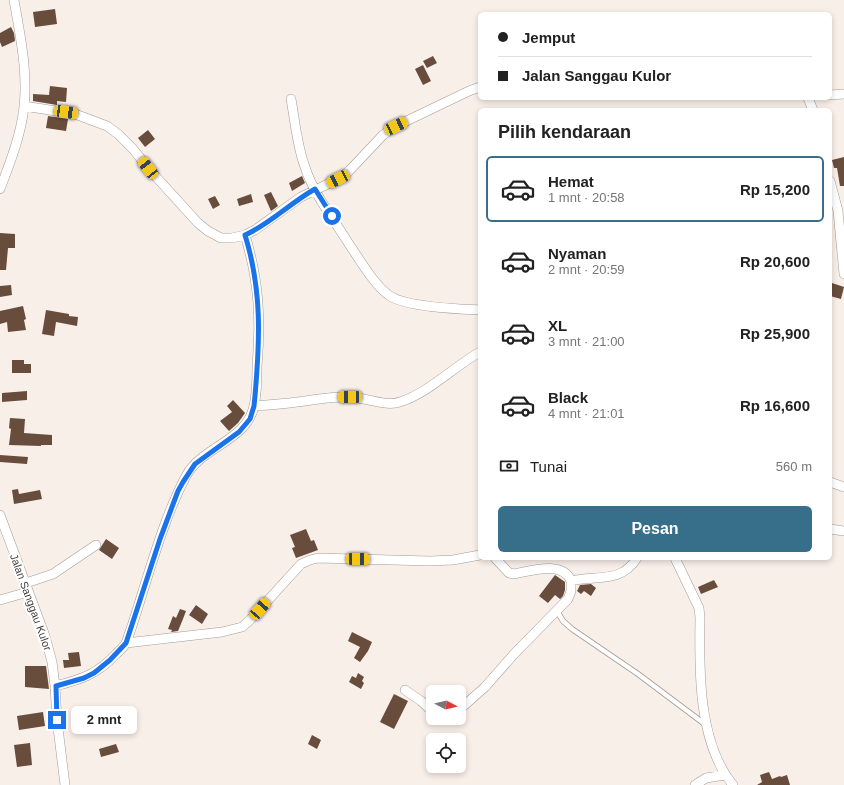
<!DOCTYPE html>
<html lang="id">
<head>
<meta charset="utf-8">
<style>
	body { margin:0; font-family:Arial,sans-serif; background:#f2f2f2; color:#222; height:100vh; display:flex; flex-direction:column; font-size:15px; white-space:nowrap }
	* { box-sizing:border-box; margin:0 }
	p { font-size:13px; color:#767676 }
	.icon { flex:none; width:22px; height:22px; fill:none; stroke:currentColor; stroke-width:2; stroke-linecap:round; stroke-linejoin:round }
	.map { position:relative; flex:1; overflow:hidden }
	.drawer { position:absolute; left:478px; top:108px; width:354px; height:452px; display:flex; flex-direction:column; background:#fff; border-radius:6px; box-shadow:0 2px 6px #0003 }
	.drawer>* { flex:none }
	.guide { position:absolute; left:478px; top:12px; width:354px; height:88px; border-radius:6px; box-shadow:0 2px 6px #0003; display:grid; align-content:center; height:88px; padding:0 20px; background:#fff }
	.needle { width:26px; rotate:97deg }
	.controls { position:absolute; left:426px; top:685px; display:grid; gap:8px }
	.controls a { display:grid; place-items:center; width:40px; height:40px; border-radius:6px; background:#fff; box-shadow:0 2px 6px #0003; font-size:20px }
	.end { position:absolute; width:18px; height:18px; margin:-9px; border:5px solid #1a73e8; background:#fff; box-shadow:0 0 0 2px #fff }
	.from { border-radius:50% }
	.bubble { position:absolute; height:28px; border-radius:6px; background:#fff; box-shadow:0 2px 6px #0003; font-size:13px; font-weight:700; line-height:28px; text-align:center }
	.car { position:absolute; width:12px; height:24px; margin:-12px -6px; border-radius:5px; box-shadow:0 0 3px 1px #0007; background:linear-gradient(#f5c518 24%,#345 0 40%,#f5c518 0 76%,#345 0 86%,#f5c518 0) }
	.guide b { display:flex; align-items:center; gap:14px; height:38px; font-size:15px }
	.guide b+b { border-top:1px solid #e0e0e0 }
	.guide i { width:10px; height:10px; background:#222 }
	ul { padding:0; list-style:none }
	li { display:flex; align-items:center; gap:12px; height:66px; margin:0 8px 6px; padding:0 12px; border:2px solid transparent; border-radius:6px }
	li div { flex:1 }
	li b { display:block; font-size:15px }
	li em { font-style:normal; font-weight:700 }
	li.selected { border-color:#376f8a }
	li>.icon { width:36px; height:36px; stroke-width:1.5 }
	h2 { padding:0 20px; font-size:18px; line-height:48px }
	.pay { display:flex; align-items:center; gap:10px; height:44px; padding:0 20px; font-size:15px }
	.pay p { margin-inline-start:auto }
	.action { display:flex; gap:8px; margin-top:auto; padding:8px 20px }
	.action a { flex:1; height:46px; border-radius:6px; background:#376f8a; color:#fff; font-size:16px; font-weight:700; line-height:46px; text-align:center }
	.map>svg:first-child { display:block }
	.building { fill:#684c3c }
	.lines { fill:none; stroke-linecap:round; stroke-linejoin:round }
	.service-casing { stroke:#a49b96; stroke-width:6 }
	.minor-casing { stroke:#a49b96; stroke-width:10 }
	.service { stroke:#fff; stroke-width:4.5 }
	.minor { stroke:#fff; stroke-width:9 }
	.route { stroke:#1a73e8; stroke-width:5 }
	.labels { text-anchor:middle; stroke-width:4; stroke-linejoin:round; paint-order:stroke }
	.street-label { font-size:11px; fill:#403c3a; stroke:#fff }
</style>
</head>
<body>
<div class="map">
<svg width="844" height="785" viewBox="0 0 844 785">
	<rect width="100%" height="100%" fill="#f9efe9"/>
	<!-- building -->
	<path class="building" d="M55,9L57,24L35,27L33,12Z
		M11,27L14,33L15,41L2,47L0,42V33Z
		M433,56L437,63L427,68L423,61Z
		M423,65L431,81L423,85L415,69Z
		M50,86L67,88L66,102L57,101V105L33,101V94L49,95Z
		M48,116L68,119L66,131L46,128Z
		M148,130L155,139L145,147L138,138Z
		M844,157V186H840L837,168H834L832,160Z
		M302,176L305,183L292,191L289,183Z
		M271,192L278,206L271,211L264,195Z
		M251,194L253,202L239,206L237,199Z
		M215,196L220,205L213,209L208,199Z
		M0,233L15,234V248H8L6,270H0Z
		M832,283L844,287L841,299L830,296Z
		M11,285L12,295L0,297V286Z
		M23,306L26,319L24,320L26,330L8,332L7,322L0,324V311Z
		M46,310L69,314V316L78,317L77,326L56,322L54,336L42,334Z
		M12,360H24V364H31V373H12Z
		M27,391V400L2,402V393Z
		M233,400L245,413L238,423L229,431L220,421L232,412L227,406Z
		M10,418L25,419L24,433L52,435V445H41V446L9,445L11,429L9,428Z
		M0,455L28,457L27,464L0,462Z
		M18,489L19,494L40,490L42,499L14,504L12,490Z
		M306,529L311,541L314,540L318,550L296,558L292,548L295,547L290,535Z
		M106,539L119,548L112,559L99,550Z
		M555,575L565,582V590L563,596L560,599L555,595L548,603L539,596Z
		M714,580L718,587L701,594L698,587Z
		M591,584L596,588L591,596L584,591L581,594L577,591L580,585Z
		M196,605L208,614L202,624L189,615Z
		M180,609L186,611L183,619L178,631L171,632L172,630L168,629L173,616L176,618Z
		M352,632L372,642L368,651L360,662L354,658L360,647L348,641Z
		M79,652L81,666L64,668L63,660H69L68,653Z
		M25,666H46L49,689L25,687Z
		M358,673L364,677L362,681L364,683L361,689L349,682L352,676L356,678Z
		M394,694L408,701L394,729L380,722Z
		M43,712L45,726L19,730L17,716Z
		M312,735L321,740L317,749L308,744Z
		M30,743L32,765L17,767L14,745Z
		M116,744L119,752L101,757L99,749Z
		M769,772L772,779L780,776L781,777L787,775L790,785H757L762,782L760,775Z"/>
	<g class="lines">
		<!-- service casing -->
		<g class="service-casing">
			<path id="service" d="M557,611L563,621L572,629L638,674L706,725"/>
		</g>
		<!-- minor casing -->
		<g class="minor-casing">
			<path id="minor" d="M830,95L844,94
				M808,98L813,110
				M291,99C295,121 297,146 305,167C313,193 335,221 349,244C360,260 374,285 390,296C406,307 459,309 480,310
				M24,106L75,114L107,126L118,134L133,149L148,168L198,223L208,231L221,238H232L245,235L255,230L301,197L338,179L349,171L383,135L396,126L469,91L480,87
				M830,181L838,211L844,274
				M0,189C10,163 21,135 24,107C28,71 20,35 14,0
				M254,406C268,405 283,404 297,402C314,400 331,396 348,397C365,397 384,407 400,402C430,392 453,367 480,352
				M830,482L844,487
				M0,515L45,636L52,662L55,686L57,720L65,785
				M830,529L844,531
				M495,558L509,573L514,574C530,571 563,560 571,581C595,575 621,584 637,558
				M675,558L699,608L700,618C699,670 698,743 733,785
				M26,583L53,574L96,545
				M0,600L28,592
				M126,643L222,632L242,627L250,620L301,564L310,560L318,558L430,561L453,560L480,555
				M55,686C80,680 98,674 116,654C119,651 124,647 126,643C128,639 129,633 131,629C135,617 139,604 143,591C155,553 167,512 186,476C202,446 247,441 254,406C257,393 257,379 257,367C261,319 259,281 245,235
				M405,690L421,701L433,712
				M459,710L485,687L514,654L568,599L571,591V581
				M438,718L443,719L448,718
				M695,785L706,778L725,775"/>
		</g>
		<!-- service -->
		<use href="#service" class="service"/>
		<!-- minor -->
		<use href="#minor" class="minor"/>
	</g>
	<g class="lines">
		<!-- route -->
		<path class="route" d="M57,720L56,686L84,678L94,673L110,660L126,643L160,539L178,491L183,482L195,464L239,432L250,419L254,406L255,396C260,339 262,290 245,235C270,224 290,203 315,189L332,216"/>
	</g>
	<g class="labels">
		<!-- street labels -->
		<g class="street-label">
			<text transform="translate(31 602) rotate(70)" y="4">Jalan Sanggau Kulor</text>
		</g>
	</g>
</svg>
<div class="controls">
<a><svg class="needle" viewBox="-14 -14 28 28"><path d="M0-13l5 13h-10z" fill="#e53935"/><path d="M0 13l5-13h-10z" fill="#767676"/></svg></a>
<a><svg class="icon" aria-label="locate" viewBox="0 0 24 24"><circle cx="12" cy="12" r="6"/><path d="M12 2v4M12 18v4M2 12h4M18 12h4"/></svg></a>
</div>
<i class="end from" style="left:332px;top:216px"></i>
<i class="end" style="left:57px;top:720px"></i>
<div class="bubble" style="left:71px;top:706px;width:66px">2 mnt</div>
<i class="car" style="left:66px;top:112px;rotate:98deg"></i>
<i class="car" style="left:396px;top:126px;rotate:65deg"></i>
<i class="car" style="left:148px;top:168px;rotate:322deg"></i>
<i class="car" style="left:338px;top:179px;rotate:244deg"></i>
<i class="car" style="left:350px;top:397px;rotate:270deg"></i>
<i class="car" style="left:358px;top:559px;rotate:91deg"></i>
<i class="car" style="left:260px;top:609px;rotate:41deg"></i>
<div class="guide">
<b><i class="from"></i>Jemput</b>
<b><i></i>Jalan Sanggau Kulor</b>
</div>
<section class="drawer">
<h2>Pilih kendaraan</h2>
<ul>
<li class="selected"><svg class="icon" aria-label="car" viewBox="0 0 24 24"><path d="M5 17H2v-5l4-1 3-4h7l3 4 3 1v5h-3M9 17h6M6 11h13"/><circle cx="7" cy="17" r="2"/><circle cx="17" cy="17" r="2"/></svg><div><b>Hemat</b><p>1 mnt · 20:58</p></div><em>Rp 15,200</em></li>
<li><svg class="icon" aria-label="car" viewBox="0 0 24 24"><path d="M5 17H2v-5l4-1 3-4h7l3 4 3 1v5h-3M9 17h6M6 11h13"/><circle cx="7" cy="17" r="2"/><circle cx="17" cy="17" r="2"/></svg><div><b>Nyaman</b><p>2 mnt · 20:59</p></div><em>Rp 20,600</em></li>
<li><svg class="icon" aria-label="car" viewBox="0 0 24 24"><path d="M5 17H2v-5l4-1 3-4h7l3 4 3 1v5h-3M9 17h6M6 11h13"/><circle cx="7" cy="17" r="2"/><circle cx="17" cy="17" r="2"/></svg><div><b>XL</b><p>3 mnt · 21:00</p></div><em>Rp 25,900</em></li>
<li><svg class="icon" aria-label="car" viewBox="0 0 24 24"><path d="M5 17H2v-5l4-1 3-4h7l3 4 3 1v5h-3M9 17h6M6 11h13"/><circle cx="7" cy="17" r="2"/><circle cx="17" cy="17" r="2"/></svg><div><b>Black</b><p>4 mnt · 21:01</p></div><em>Rp 16,600</em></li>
</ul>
<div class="pay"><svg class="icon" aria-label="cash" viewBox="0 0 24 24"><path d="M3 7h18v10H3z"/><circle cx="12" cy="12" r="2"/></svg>Tunai<p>560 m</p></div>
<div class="action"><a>Pesan</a></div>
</section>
</div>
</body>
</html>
